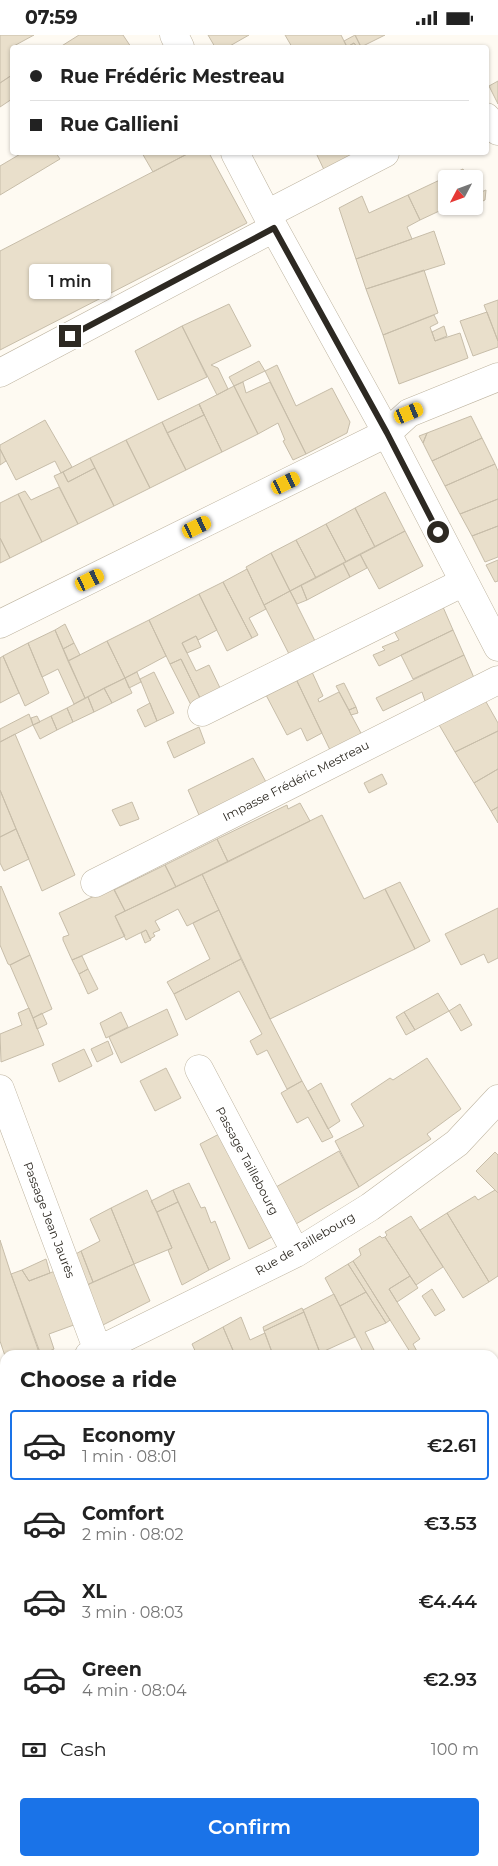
<!DOCTYPE html>
<html lang="en">
<head>
<meta charset="utf-8">
<style>
	body { margin:0; font-family:Montserrat,sans-serif; background:#f6f6f6; color:#222; height:100vh; display:flex; flex-direction:column; font-size:19px; white-space:nowrap }
	* { box-sizing:border-box; margin:0 }
	p { font-size:16px; color:#767676 }
	.icon { flex:none; width:28px; height:28px; fill:none; stroke:currentColor; stroke-width:2; stroke-linecap:round; stroke-linejoin:round }
	.map { position:relative; flex:1; overflow:hidden }
	.drawer { position:absolute; left:0px; top:1315px; width:499px; height:516px; display:flex; flex-direction:column; background:#fff; border-radius:15px 15px 0 0; box-shadow:0 1px 4px #0004 }
	.drawer>* { flex:none }
	.top-card { position:absolute; left:10px; top:10px; width:479px; height:110px; border-radius:5px; box-shadow:0 1px 4px #0004; display:grid; align-content:center; height:110px; padding:0 20px; background:#fff }
	.needle { width:32px; rotate:229deg }
	.fabs { position:absolute; left:438px; top:135px; display:grid; gap:10px }
	.fabs a { display:grid; place-items:center; width:45px; height:45px; border-radius:5px; background:#fff; box-shadow:0 1px 4px #0004; font-size:25px }
	.end { position:absolute; width:22px; height:22px; margin:-11px; border:6px solid #2d2922; background:#fff; box-shadow:0 0 0 2px #fff }
	.from { border-radius:50% }
	.bubble { position:absolute; height:35px; border-radius:5px; background:#fff; box-shadow:0 1px 4px #0004; font-size:16px; font-weight:600; line-height:35px; text-align:center }
	.car { position:absolute; width:15px; height:30px; margin:-15px -8px; border-radius:6px; box-shadow:0 0 4px 1px #0007; background:linear-gradient(#f5c518 24%,#345 0 40%,#f5c518 0 76%,#345 0 86%,#f5c518 0) }
	.top-card b { display:flex; align-items:center; gap:18px; height:48px; font-size:19px }
	.top-card b+b { border-top:1px solid #e0e0e0 }
	.top-card i { width:12px; height:12px; background:#222 }
	ul { padding:0; list-style:none }
	li { display:flex; align-items:center; gap:15px; height:70px; margin:0 10px 8px; padding:0 10px; border:2px solid transparent; border-radius:5px }
	li div { flex:1 }
	li b { display:block; font-size:19px }
	li em { font-style:normal; font-weight:600 }
	li.current { border-color:#1a73e8 }
	li>.icon { width:45px; height:45px; stroke-width:1.5 }
	h2 { padding:0 20px; font-size:22px; line-height:60px }
	.pay { display:flex; align-items:center; gap:12px; height:55px; padding:0 20px; font-size:19px }
	.pay p { margin-inline-start:auto }
	.button { display:flex; gap:10px; margin-top:auto; padding:10px 20px }
	.button a { flex:1; height:58px; border-radius:5px; background:#1a73e8; color:#fff; font-size:20px; font-weight:600; line-height:58px; text-align:center }
	.status { display:flex; justify-content:space-between; align-items:center; height:35px; padding:0 25px; background:#fff; direction:ltr }
	.status svg { height:14px; fill:currentColor }
	.map>svg:first-child { display:block }
	.green { fill:#fae4b8 }
	.forest { fill:url(#forest-firs) }
	.building { fill:#e9dfcb; stroke:#c7bda9 }
	.lines { fill:none; stroke-linecap:round; stroke-linejoin:round }
	.minor-casing { stroke:#beb4a0; stroke-width:29 }
	.minor { stroke:#fff; stroke-width:28 }
	.route { stroke:#2d2922; stroke-width:6 }
	.labels { text-anchor:middle; stroke-width:4.5; stroke-linejoin:round; paint-order:stroke }
	.street-label { font-size:12px; fill:#2d2922; stroke:#fff }
</style>
</head>
<body>
<div class="status"><b>07:59</b><svg viewBox="0 0 49 12"><path d="M0 12V9h3v3zM5 12V6h3v6zM10 12V3h3v9zM15 12V0h3v12zM26 1h20v11H26zM47 4h2v5h-2z"/></svg></div>
<div class="map">
<svg width="498" height="1831" viewBox="0 0 498 1831">
	<defs>
		<pattern id="forest-firs" width="22" height="20" patternUnits="userSpaceOnUse" patternTransform="scale(1.25)"><rect width="22" height="20" fill="#dcaf52"/><path d="M5 1l3.5 6h-7zM16 11l3.5 6h-7z" fill="#b38e44"/></pattern>
	</defs>
	<rect width="100%" height="100%" fill="#fefaf2"/>
	<!-- green -->
	<path class="green" d="M498,1396V1831H0V1773L5,1770V1826H494V1403Z"/>
	<!-- forest -->
	<path class="forest" d="M103,1826H150L152,1831H105Z"/>
	<!-- building -->
	<path class="building" d="M0,0H34L12,12V40L0,48Z
		M79,0H123L131,12H60Z
		M208,0H249L228,12H215Z
		M285,0H341L347,12L354,8L357,12H292Z
		M355,0L361,12H357L354,8L347,12L344,6Z
		M355,0H385L361,12Z
		M12,40V64L0,72V48Z
		M498,46V69L489,51Z
		M22,118H56L60,124L0,160V131Z
		M142,118H189L153,137Z
		M189,118H209L247,188L0,315V216Z
		M316,118H366L326,139Z
		M463,134L468,144H446V171H450L420,185L408,160Z
		M486,155L485,165L474,170V160Z
		M408,160L420,185L407,192L412,204L356,224L339,173L362,161L369,178Z
		M434,196L445,229L366,254L356,224Z
		M424,235L438,278L383,300L366,254Z
		M498,265V306L484,270Z
		M229,269L251,311L211,330L218,333L228,354L217,360L182,291Z
		M487,277L498,306V312L473,321L460,286Z
		M434,280L438,288L430,292L435,306L460,298L468,323L399,349L383,300Z
		M182,291L207,342L158,365L135,316Z
		M444,291L447,301L435,306L432,297Z
		M259,326L265,336L234,351L229,342Z
		M277,330L296,371L332,353L350,387L347,398L306,419L265,336Z
		M243,347L246,358L270,347L306,419L293,425L283,406L285,405L278,388L258,399L234,351Z
		M234,351L258,399L222,417L199,369Z
		M199,369L204,380L167,398L162,387Z
		M199,369L222,417L186,435L167,398L204,380Z
		M471,381L482,403L432,426L423,408L427,398Z
		M45,385L72,432L61,438L55,426L16,445L0,414V410Z
		M162,387L186,435L150,453L126,405Z
		M427,398L423,408L419,401Z
		M482,403L495,429L445,451L432,426Z
		M126,405L150,453L114,471L90,423Z
		M0,414L6,426L0,430Z
		M90,423L95,433L68,447L63,437Z
		M495,429L498,436V464L460,479L445,451Z
		M95,433L114,471L78,489L54,441L63,437L68,447Z
		M59,452L78,489L42,507L18,459L25,456L31,465Z
		M385,457L405,496L375,512L355,473Z
		M18,459L42,507L10,523L0,503V468Z
		M498,464V491L472,501L460,479Z
		M355,473L375,512L346,527L326,489Z
		M326,489L346,527L316,543L296,505Z
		M498,491V522L485,527L472,501Z
		M405,496L423,531L379,554L360,519Z
		M0,503L10,523L0,528Z
		M296,505L316,543L290,556L271,518Z
		M271,518L290,556L264,570L246,532Z
		M360,519L367,533L350,542L343,528Z
		M498,525V546L495,547L486,530Z
		M343,528L350,542L307,565L301,550Z
		M247,534L266,574L249,583L258,600L252,603L223,547Z
		M223,547L252,603L227,616L199,559Z
		M301,550L307,565L297,569L290,556Z
		M290,556L316,608L290,621L264,570Z
		M199,559L217,595L198,605L196,601L182,608L196,636L209,630L221,655L201,665L181,624L170,629L149,585Z
		M443,572L453,595L379,631L373,620L385,615L382,612L399,605L394,596Z
		M149,585L166,621L125,643L107,606Z
		M65,589L74,608L63,614L55,595Z
		M55,595L85,663L74,669L58,634L42,642L28,608Z
		M453,595L464,620L413,644L401,620Z
		M196,601L201,612L187,618L182,608Z
		M107,606L125,643L85,663L68,626Z
		M28,608L49,658L25,671L3,621Z
		M74,608L80,620L68,626L63,614Z
		M464,620L475,645L426,669L422,657L383,676L376,663Z
		M3,621L19,658L0,668V623Z
		M181,624L201,665L191,670L170,629Z
		M137,637L141,647L129,653L125,643Z
		M154,637L174,678L157,686L140,644Z
		M312,637L323,661L318,664L319,667L339,657L362,700L330,715L296,644Z
		M125,643L132,658L112,668L104,653Z
		M296,644L322,698L307,706L301,693L287,700L266,660Z
		M344,648L356,672L349,675L336,651Z
		M104,653L112,668L94,677L88,662Z
		M88,662L94,677L73,687L67,673Z
		M485,665L498,688V696L455,717L438,688Z
		M150,668L157,686L145,692L137,675Z
		M356,672L358,678L351,680L349,675Z
		M67,673L73,687L57,695L51,681Z
		M29,679L33,690L0,707V694Z
		M37,681L40,687L33,690L31,683Z
		M51,681L57,695L40,704L33,690Z
		M199,692L205,708L174,723L167,707Z
		M498,696V734L474,748L455,717Z
		M15,699L75,840L42,856L0,755V707Z
		M253,723L266,747L199,780L188,755Z
		M498,734V772L491,776L474,748Z
		M382,739L387,749L369,758L364,748Z
		M0,755L16,794L0,802Z
		M132,767L139,784L120,791L112,775Z
		M300,768L310,786L228,827L217,804L287,770L288,774Z
		M498,772V788L491,776Z
		M322,780L364,864L385,854L415,914L270,984L202,839Z
		M16,794L29,824L4,836L0,828V802Z
		M217,804L228,827L176,852L165,830Z
		M165,830L176,852L125,876L114,855Z
		M202,839L219,875L187,891L178,874L155,886L160,895L153,898L155,901L150,904L146,895L126,905L115,881Z
		M400,847L430,906L415,914L385,854Z
		M1,851L30,920L10,930L8,929L0,910V852Z
		M113,852L125,876L115,881L125,901L72,925L63,905V902L69,900L59,878Z
		M498,873V923L488,928L484,919L461,930L445,899Z
		M219,875L241,924L174,959L167,947L210,924L193,888Z
		M146,895L151,905L145,908L141,898Z
		M30,920L52,974L33,983L10,930Z
		M82,921L88,934L79,939L72,925Z
		M241,924L270,984L302,1046L287,1054L267,1015L257,1020L250,1006L262,999L239,956L186,985L174,959Z
		M88,934L98,954L88,959L79,939Z
		M438,958L449,976L415,995L404,977Z
		M460,969L472,990L461,996L449,976Z
		M29,973L44,1010L1,1027L0,999L22,990L18,978Z
		M167,974L178,1000L121,1028L109,1002Z
		M121,977L128,992L106,1003L100,988Z
		M404,977L415,995L406,1000L396,982Z
		M42,978L47,989L37,994L33,983Z
		M108,1006L113,1019L97,1027L91,1014Z
		M84,1014L92,1031L59,1047L52,1029Z
		M427,1023L461,1074L427,1099L431,1104L359,1152L335,1106L364,1091L351,1069L390,1043L393,1045Z
		M166,1033L181,1063L155,1076L140,1046Z
		M302,1046L333,1102L322,1107L308,1082L297,1088L281,1058Z
		M321,1048L340,1086L328,1094L308,1056Z
		M221,1098L247,1145L244,1148L272,1202L249,1214L200,1109Z
		M339,1116L359,1152L296,1189L276,1152Z
		M495,1117L498,1120V1158L476,1136Z
		M189,1148L201,1173L205,1172L211,1188L215,1186L230,1224L209,1235L173,1155Z
		M147,1155L172,1213L134,1229L111,1173Z
		M173,1155L178,1167L157,1177L151,1166Z
		M495,1155L498,1158V1241L489,1247L447,1178L475,1161L478,1165Z
		M178,1167L209,1235L182,1250L168,1215L172,1213L157,1177Z
		M111,1173L134,1229L93,1247L81,1216L100,1206L90,1184Z
		M447,1178L489,1247L463,1263L420,1195Z
		M411,1181L443,1232L416,1250L385,1202L387,1200L385,1197Z
		M380,1201L382,1203L385,1202L410,1241L389,1254L420,1304L413,1309L419,1320H412L353,1226L361,1220L359,1214Z
		M0,1205L11,1239L40,1320L5,1321L0,1306Z
		M81,1216L93,1247L85,1251L74,1220Z
		M46,1224L50,1238L29,1246L22,1235Z
		M353,1226L390,1285L386,1288L348,1229Z
		M134,1229L150,1266L101,1291L85,1251Z
		M348,1229L366,1257L340,1271L325,1243Z
		M22,1235L29,1246L55,1236L82,1287L49,1299L54,1314L41,1320L11,1239Z
		M410,1241L418,1253L397,1267L389,1254Z
		M432,1254L445,1275L435,1281L422,1261Z
		M366,1257L386,1288L365,1297L374,1315L364,1319L340,1271Z
		M334,1259L355,1302L320,1318L303,1275Z
		M302,1273L304,1277L264,1296L263,1292Z
		M304,1277L321,1320H273L264,1296Z
		M241,1282L250,1305L265,1298L273,1320H235L223,1292Z
		M223,1292L235,1320H197L192,1309Z
		M5,1403V1477H4L0,1468V1405Z"/>
	<g class="lines">
		<!-- minor casing -->
		<g class="minor-casing">
			<path id="minor" d="M174,0L180,12
				M486,82L498,96
				M235,118L274,193L387,398L498,612
				M267,179L385,118
				M0,338L274,193
				M0,589L387,398L409,378L498,342
				M202,677L464,547
				M95,848L498,645
				M199,1034L296,1218
				M0,1054L98,1316
				M89,1320L296,1218L370,1172L457,1108L498,1064
				M0,1360L5,1358"/>
		</g>
		<!-- minor -->
		<use href="#minor" class="minor"/>
	</g>
	<g class="lines">
		<!-- route -->
		<path class="route" d="M70,301L274,193L387,398L438,497"/>
	</g>
	<g class="labels">
		<!-- street labels -->
		<g class="street-label">
			<text transform="translate(296 746) rotate(-27)" y="4">Impasse Frédéric Mestreau</text>
			<text transform="translate(247 1126) rotate(62)" y="4">Passage Taillebourg</text>
			<text transform="translate(49 1185) rotate(69)" y="4">Passage Jean Jaurès</text>
			<text transform="translate(305 1209) rotate(-30)" y="4">Rue de Taillebourg</text>
		</g>
	</g>
</svg>
<div class="fabs">
<a><svg class="needle" viewBox="-14 -14 28 28"><path d="M0-13l5 13h-10z" fill="#e53935"/><path d="M0 13l5-13h-10z" fill="#767676"/></svg></a>
</div>
<i class="end from" style="left:438px;top:497px"></i>
<i class="end" style="left:70px;top:301px"></i>
<div class="bubble" style="left:29px;top:229px;width:82px">1 min</div>
<i class="car" style="left:409px;top:378px;rotate:68deg"></i>
<i class="car" style="left:286px;top:448px;rotate:64deg"></i>
<i class="car" style="left:197px;top:492px;rotate:64deg"></i>
<i class="car" style="left:90px;top:545px;rotate:64deg"></i>
<div class="top-card">
<b><i class="from"></i>Rue Frédéric Mestreau</b>
<b><i></i>Rue Gallieni</b>
</div>
<section class="drawer">
<h2>Choose a ride</h2>
<ul>
<li class="current"><svg class="icon" aria-label="car" viewBox="0 0 24 24"><path d="M5 17H2v-5l4-1 3-4h7l3 4 3 1v5h-3M9 17h6M6 11h13"/><circle cx="7" cy="17" r="2"/><circle cx="17" cy="17" r="2"/></svg><div><b>Economy</b><p>1 min · 08:01</p></div><em>€2.61</em></li>
<li><svg class="icon" aria-label="car" viewBox="0 0 24 24"><path d="M5 17H2v-5l4-1 3-4h7l3 4 3 1v5h-3M9 17h6M6 11h13"/><circle cx="7" cy="17" r="2"/><circle cx="17" cy="17" r="2"/></svg><div><b>Comfort</b><p>2 min · 08:02</p></div><em>€3.53</em></li>
<li><svg class="icon" aria-label="car" viewBox="0 0 24 24"><path d="M5 17H2v-5l4-1 3-4h7l3 4 3 1v5h-3M9 17h6M6 11h13"/><circle cx="7" cy="17" r="2"/><circle cx="17" cy="17" r="2"/></svg><div><b>XL</b><p>3 min · 08:03</p></div><em>€4.44</em></li>
<li><svg class="icon" aria-label="car" viewBox="0 0 24 24"><path d="M5 17H2v-5l4-1 3-4h7l3 4 3 1v5h-3M9 17h6M6 11h13"/><circle cx="7" cy="17" r="2"/><circle cx="17" cy="17" r="2"/></svg><div><b>Green</b><p>4 min · 08:04</p></div><em>€2.93</em></li>
</ul>
<div class="pay"><svg class="icon" aria-label="cash" viewBox="0 0 24 24"><path d="M3 7h18v10H3z"/><circle cx="12" cy="12" r="2"/></svg>Cash<p>100 m</p></div>
<div class="button"><a>Confirm</a></div>
</section>
</div>
</body>
</html>
